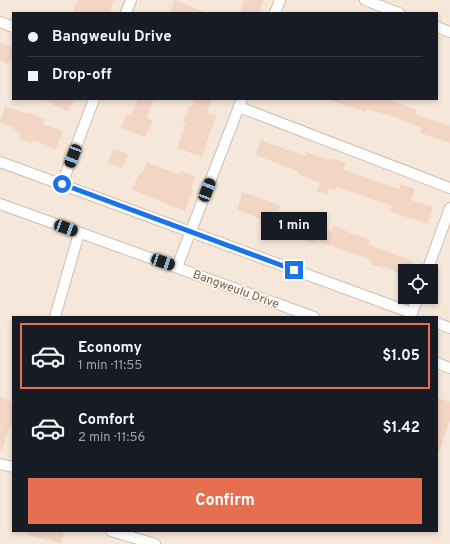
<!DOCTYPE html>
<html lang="en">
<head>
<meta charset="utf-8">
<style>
	body { margin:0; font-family:Overpass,sans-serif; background:#20242c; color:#f1f3f6; height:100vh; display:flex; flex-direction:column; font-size:15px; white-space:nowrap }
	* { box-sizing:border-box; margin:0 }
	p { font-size:13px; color:#9ea1a6 }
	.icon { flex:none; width:22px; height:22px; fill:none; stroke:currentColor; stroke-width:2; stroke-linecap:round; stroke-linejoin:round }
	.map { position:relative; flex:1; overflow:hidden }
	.drawer { position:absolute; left:12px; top:316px; width:426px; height:216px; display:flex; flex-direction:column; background:#171b24; border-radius:0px; box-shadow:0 2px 6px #0003 }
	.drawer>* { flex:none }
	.top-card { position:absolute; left:12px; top:12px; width:426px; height:88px; border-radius:0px; box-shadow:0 2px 6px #0003; display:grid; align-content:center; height:88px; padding:0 16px; background:#171b24 }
	.buttons { position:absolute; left:398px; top:264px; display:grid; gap:8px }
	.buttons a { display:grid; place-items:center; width:40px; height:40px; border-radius:0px; background:#171b24; box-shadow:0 2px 6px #0003; font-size:20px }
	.end { position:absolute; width:18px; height:18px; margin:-9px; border:5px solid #1a73e8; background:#fff; box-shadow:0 0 0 2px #fff }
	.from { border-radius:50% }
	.bubble { position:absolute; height:28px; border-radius:0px; background:#171b24; box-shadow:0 2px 6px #0003; font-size:13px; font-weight:700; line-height:28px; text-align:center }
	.car { position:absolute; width:12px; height:24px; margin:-12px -6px; border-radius:5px; box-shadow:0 0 3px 1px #0007; background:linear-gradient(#222 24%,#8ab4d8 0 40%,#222 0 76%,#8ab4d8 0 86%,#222 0) }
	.top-card b { display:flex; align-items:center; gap:14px; height:38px; font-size:15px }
	.top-card b+b { border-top:1px solid #363941 }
	.top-card i { width:10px; height:10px; background:#f1f3f6 }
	ul { padding:7px 0 0; list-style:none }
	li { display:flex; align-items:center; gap:12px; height:66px; margin:0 8px 6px; padding:0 8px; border:2px solid transparent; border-radius:0px }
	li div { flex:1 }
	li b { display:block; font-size:15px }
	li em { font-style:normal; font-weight:700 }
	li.on { border-color:#e76f51 }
	li>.icon { width:36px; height:36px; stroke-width:1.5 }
	.primary-button { display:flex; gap:8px; margin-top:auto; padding:8px 16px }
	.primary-button a { flex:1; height:46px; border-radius:0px; background:#e76f51; color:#fff; font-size:16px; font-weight:700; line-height:46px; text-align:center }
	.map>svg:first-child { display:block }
	.residential { fill:#f5e8da; fill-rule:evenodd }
	.building { fill:#f3d5c3 }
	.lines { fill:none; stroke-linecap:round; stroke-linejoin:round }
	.minor-casing { stroke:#d1beb0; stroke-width:12 }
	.minor { stroke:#fff; stroke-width:10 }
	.route { stroke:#1a73e8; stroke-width:5 }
	.labels { text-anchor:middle; stroke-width:3; stroke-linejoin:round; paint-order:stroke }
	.street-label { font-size:12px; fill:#7a5c4d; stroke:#fffaf3 }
</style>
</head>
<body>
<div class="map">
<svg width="450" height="544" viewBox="0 0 450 544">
	<rect width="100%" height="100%" fill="#fdf6ec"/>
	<!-- residential -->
	<path class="residential" d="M0,0H450V544H0ZM13,13H437V99H13ZM405,271H431V297H405ZM13,317H437V531H13Z"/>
	<!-- building -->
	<path class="building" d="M78,0H114L110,13H73Z
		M174,0L205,12V13H170Z
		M244,0H263L259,13H240Z
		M0,43L13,48V56L9,64L0,60Z
		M43,99H75L68,112Z
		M138,99H154L147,118L153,121L145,137L121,128L127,114L131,116Z
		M195,99H212L207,113L216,116L202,157L177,148L186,123L183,122L189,106L192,107Z
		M331,99H394L393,101L417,110L415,114L450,126V143L420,133L422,128L399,119V118L366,109L365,112L331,101Z
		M5,106L28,114V112L45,119L43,124L63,131L56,149L33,140L32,143L19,139L21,133L12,130L13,127L0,122Z
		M261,140L285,149L305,156L306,152L329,160L330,158L335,159L346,163L344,170L399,189L401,184L415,189L411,200L433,207L428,224L406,217L390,211L392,206L337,187L335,191L329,188L327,195L317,191L320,183L298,174L299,172L256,155Z
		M113,149L128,154L122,168L108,163Z
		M147,162L180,175L181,171L195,176L191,189H193L185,211L132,190L139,173L142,174Z
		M242,192L255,196L280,206L278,212L332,231L334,226L355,235V234L370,240L368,244L413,261L409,271H405V276L384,267L383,268L371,264L372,260L316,240L315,244L281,231L282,226L237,210Z
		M0,397L13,402V426L10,425L2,450H0Z
		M437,398L450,402V420L439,452H437Z
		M28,531H64L61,543L28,535Z"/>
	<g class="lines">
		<!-- minor casing -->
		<g class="minor-casing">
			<path id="minor" d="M365,0L399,13
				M126,13L131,0
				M275,13L280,0
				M0,22L13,27
				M437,27L450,32
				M239,107L450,188
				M0,162L412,313L418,297
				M62,184L94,99
				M0,204L314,317
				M177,267L242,99
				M427,271L450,208
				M55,317L79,233
				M437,323L450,328
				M437,363L450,368
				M0,464L13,467
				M111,531L155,544"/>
		</g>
		<!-- minor -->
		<use href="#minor" class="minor"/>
	</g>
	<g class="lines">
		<!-- route -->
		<path class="route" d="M62,184L294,270"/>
	</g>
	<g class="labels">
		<!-- street labels -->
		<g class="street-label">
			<text transform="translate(236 289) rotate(20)" y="4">Bangweulu Drive</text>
		</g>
	</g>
</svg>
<div class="buttons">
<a><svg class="icon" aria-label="locate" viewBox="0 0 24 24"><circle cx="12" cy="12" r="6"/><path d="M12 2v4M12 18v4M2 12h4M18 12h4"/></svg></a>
</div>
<i class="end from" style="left:62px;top:184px"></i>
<i class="end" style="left:294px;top:270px"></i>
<div class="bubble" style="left:261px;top:212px;width:66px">1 min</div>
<i class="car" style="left:73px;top:156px;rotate:201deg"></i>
<i class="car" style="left:207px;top:190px;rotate:21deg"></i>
<i class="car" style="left:66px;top:228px;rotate:110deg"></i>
<i class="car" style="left:163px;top:262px;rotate:109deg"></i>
<div class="top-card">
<b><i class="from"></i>Bangweulu Drive</b>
<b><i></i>Drop-off</b>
</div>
<section class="drawer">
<ul>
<li class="on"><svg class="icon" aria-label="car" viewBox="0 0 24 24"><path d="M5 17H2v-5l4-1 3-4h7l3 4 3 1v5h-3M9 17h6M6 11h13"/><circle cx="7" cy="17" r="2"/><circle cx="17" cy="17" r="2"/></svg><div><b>Economy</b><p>1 min · 11:55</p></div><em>$1.05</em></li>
<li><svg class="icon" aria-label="car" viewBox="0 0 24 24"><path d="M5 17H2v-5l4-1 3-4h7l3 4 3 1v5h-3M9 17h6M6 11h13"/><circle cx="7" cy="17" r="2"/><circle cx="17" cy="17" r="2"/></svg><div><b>Comfort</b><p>2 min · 11:56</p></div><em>$1.42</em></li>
</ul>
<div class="primary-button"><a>Confirm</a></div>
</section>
</div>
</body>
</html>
